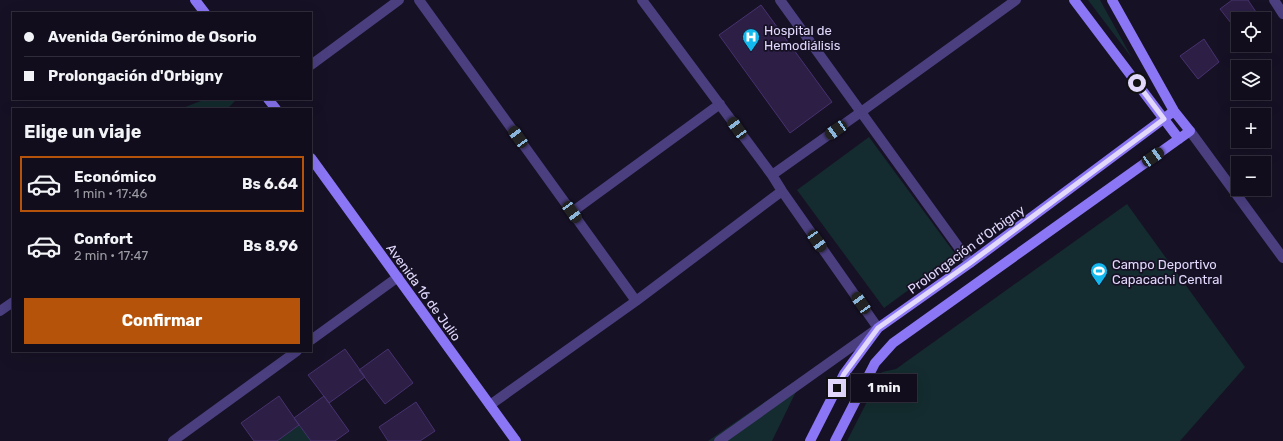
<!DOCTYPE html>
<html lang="es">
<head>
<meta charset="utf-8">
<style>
	body { margin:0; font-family:Rubik,sans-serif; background:#1a1625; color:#f1f3f6; height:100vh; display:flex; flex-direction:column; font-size:15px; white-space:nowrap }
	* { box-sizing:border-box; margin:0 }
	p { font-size:13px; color:#9c9ca3 }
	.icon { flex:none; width:22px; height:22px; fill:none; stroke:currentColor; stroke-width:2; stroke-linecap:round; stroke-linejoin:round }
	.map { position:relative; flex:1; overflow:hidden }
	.drawer { position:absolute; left:12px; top:108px; width:300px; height:244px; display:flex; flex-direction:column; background:#110d1c; border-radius:0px; box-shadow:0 4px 16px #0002,0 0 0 1px #302d3b }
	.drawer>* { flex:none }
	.guide { position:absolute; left:12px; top:12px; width:300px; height:88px; border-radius:0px; box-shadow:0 4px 16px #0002,0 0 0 1px #302d3b; display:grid; align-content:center; height:88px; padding:0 12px; background:#110d1c }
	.tools { position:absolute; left:1231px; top:12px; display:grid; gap:8px }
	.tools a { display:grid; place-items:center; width:40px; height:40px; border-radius:0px; background:#110d1c; box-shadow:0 4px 16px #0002,0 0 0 1px #302d3b; font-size:20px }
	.end { position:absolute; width:18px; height:18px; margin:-9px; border:5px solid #e1d8fc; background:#111; box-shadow:0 0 0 2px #111 }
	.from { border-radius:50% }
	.bubble { position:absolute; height:28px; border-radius:0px; background:#110d1c; box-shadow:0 4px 16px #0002,0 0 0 1px #302d3b; font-size:13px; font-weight:700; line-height:28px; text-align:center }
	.car { position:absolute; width:12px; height:24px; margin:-12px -6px; border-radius:5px; box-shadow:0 0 3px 1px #0007; background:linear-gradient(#222 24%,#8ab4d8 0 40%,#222 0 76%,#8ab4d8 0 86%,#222 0) }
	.guide b { display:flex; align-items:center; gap:14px; height:38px; font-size:15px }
	.guide b+b { border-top:1px solid #302d3b }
	.guide i { width:10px; height:10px; background:#f1f3f6 }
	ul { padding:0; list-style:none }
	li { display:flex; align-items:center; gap:12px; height:56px; margin:0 8px 6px; padding:0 4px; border:2px solid transparent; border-radius:0px }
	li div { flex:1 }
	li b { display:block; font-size:15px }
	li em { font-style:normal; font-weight:700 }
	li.active { border-color:#b45309 }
	li>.icon { width:36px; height:36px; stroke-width:1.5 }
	h2 { padding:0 12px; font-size:18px; line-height:48px }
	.cta { display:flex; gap:8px; margin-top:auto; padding:8px 12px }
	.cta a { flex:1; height:46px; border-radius:0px; background:#b45309; color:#fff; font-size:16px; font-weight:700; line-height:46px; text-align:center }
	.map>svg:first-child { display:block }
	.green { fill:#142c2f }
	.building { fill:#2c1e45; stroke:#47326f }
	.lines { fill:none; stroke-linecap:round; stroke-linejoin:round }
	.street { stroke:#4b3f80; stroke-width:10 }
	.secondary { stroke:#8b76f5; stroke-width:10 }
	.route { stroke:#e1d8fc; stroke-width:5 }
	.labels { text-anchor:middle; stroke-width:3.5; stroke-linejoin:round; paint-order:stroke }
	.poi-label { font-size:13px; fill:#e1d8fc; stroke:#171125; text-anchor:start }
	.street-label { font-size:13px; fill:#e1d8fc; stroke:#171125 }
</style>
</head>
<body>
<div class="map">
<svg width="1283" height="441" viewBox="0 0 1283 441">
	<rect width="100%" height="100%" fill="#171125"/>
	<!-- green -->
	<path class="green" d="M1088,0H1100L1132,58Z
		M206,99H237L227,109H180Z
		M869,137L956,255L884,308L797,190Z
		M1127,204L1245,367L1180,441H847L882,372L896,369Z
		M804,375L772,441H708Z
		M299,425L311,441H277Z"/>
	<!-- building -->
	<path class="building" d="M1232,0H1248L1258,15L1253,19H1238V32L1220,9Z
		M761,5L832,102L790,133L719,35Z
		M1204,39L1219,62L1198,79L1180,56Z
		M345,349L365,377L329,403L308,375Z
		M388,349L413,383L385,404L359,370Z
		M279,396L299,425L277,441H254L241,423Z
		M324,396L349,431L335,441H311L294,418Z
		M416,402L435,431L420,441H388L379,427Z"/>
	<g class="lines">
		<!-- street -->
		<path class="street" d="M419,0L636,301
			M642,0L772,175L782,191L878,328L719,441
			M780,0L970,263
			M1274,0L1283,14
			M311,65L399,0
			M1190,131L1283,258
			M772,175L861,112L1016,0
			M572,212L720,104
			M0,311L13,302
			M311,340L398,277
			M490,405L636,301L782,191
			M173,441L297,351"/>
		<!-- secondary -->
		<path class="secondary" d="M195,0L205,13
			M1074,0L1179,139
			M268,99L276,109
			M311,158L516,441
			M810,441L844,374L878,328L970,263L1174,111
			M835,441L875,363L893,343L1190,131L1174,111L1112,0"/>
	</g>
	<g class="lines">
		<!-- route -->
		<path class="route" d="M837,388L844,374L878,328L970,263L1164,119L1137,83"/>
	</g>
	<!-- icons -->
	<defs>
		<g id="hospital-pin" transform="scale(0.9)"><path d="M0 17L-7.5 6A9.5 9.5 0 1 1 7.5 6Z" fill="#12b8ee" stroke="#171125"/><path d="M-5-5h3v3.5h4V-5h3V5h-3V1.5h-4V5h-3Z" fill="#fff"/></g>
		<g id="stadium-pin" transform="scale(0.9)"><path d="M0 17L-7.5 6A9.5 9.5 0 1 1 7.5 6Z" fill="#12b8ee" stroke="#171125"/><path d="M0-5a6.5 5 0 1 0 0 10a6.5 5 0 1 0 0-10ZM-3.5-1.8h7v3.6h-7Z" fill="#fff"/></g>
	</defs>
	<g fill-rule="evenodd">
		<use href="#hospital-pin" x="751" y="37"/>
		<use href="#stadium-pin" x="1099" y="271"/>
	</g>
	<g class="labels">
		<!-- poi labels -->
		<g class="poi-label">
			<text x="764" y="35">Hospital de<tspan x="764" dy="15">Hemodiálisis</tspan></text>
			<text x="1112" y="269">Campo Deportivo<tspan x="1112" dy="15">Capacachi Central</tspan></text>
		</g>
		<!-- street labels -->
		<g class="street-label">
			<text transform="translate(966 249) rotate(-36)" y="5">Prolongación d'Orbigny</text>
			<text transform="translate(424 292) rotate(54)" y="5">Avenida 16 de Julio</text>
		</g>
	</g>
</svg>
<div class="tools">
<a><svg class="icon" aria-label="locate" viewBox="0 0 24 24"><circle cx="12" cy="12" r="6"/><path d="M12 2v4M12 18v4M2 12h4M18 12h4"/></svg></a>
<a><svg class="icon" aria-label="layers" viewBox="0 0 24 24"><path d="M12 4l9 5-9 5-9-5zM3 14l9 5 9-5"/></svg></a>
<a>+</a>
<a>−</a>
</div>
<i class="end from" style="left:1137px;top:83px"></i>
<i class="end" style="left:837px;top:388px"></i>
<div class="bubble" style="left:851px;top:374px;width:66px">1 min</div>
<i class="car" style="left:737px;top:128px;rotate:324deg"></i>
<i class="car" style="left:836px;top:130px;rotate:235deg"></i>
<i class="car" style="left:518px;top:137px;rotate:324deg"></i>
<i class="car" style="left:1153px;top:157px;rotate:55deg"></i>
<i class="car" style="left:572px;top:212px;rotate:144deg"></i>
<i class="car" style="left:817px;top:241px;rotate:145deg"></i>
<i class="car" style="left:861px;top:303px;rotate:325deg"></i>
<div class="guide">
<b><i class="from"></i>Avenida Gerónimo de Osorio</b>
<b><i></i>Prolongación d'Orbigny</b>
</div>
<section class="drawer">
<h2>Elige un viaje</h2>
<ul>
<li class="active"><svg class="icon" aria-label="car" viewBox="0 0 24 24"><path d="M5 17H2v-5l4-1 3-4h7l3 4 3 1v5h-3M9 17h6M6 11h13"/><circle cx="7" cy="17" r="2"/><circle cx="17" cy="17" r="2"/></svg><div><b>Económico</b><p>1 min · 17:46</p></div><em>Bs 6.64</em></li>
<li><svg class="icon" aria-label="car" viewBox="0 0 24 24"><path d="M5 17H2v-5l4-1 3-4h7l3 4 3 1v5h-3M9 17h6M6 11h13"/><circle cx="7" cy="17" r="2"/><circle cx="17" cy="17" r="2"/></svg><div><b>Confort</b><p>2 min · 17:47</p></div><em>Bs 8.96</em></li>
</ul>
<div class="cta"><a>Confirmar</a></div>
</section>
</div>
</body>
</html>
